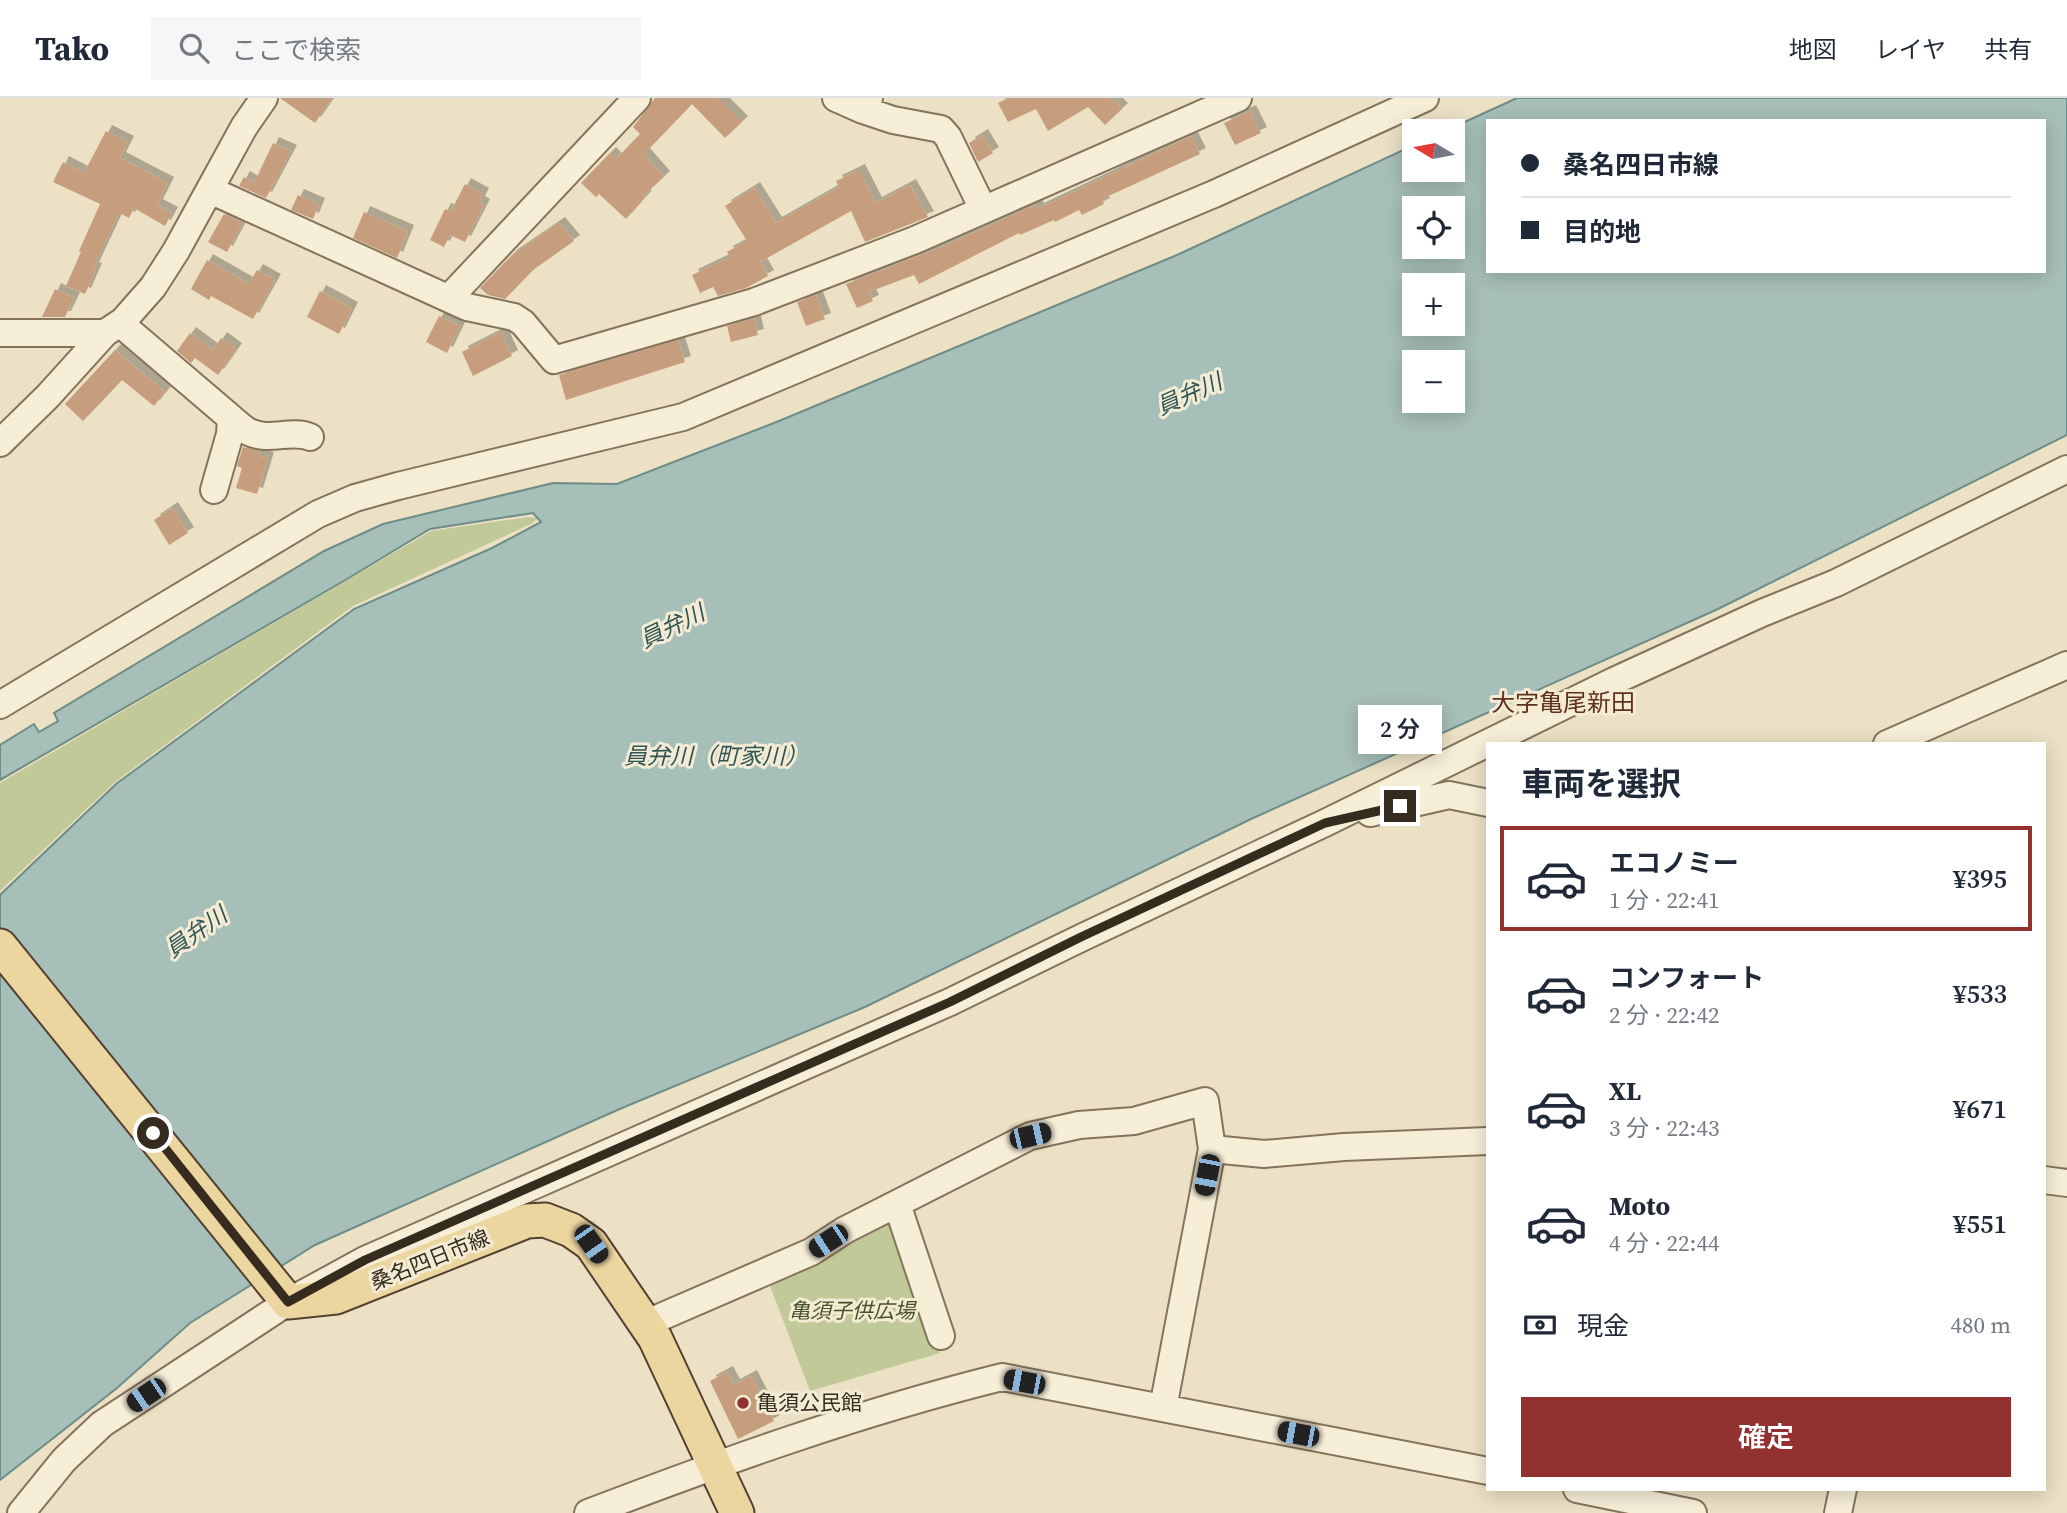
<!DOCTYPE html>
<html lang="ja">
<head>
<meta charset="utf-8">
<style>
	body { margin:0; font-family:"Source Serif 4","Noto Sans JP",serif; background:#f6f6f7; color:#1f2937; height:100vh; display:flex; flex-direction:column; font-size:26px; white-space:nowrap }
	* { box-sizing:border-box; margin:0 }
	p { font-size:23px; color:#747a83 }
	.icon { flex:none; width:38px; height:38px; fill:none; stroke:currentColor; stroke-width:2; stroke-linecap:round; stroke-linejoin:round }
	.map { position:relative; flex:1; overflow:hidden }
	.side { position:absolute; left:1486px; top:644px; width:560px; height:749px; display:flex; flex-direction:column; background:#fff; border-radius:0px; box-shadow:0 4px 18px #0003 }
	.side>* { flex:none }
	.hud { position:absolute; left:1486px; top:21px; width:560px; height:154px; border-radius:0px; box-shadow:0 4px 18px #0003; display:grid; align-content:center; height:154px; padding:0 35px; background:#fff }
	.needle { width:46px; rotate:280deg }
	.tools { position:absolute; left:1402px; top:21px; display:grid; gap:14px }
	.tools a { display:grid; place-items:center; width:63px; height:63px; border-radius:0px; background:#fff; box-shadow:0 4px 18px #0003; font-size:35px }
	.end { position:absolute; width:32px; height:32px; margin:-16px; border:9px solid #362b1f; background:#fff; box-shadow:0 0 0 4px #fff }
	.from { border-radius:50% }
	.bubble { position:absolute; height:49px; border-radius:0px; background:#fff; box-shadow:0 4px 18px #0003; font-size:23px; font-weight:600; line-height:49px; text-align:center }
	.car { position:absolute; width:21px; height:42px; margin:-21px -10px; border-radius:9px; box-shadow:0 0 5px 2px #0007; background:linear-gradient(#222 24%,#8ab4d8 0 40%,#222 0 76%,#8ab4d8 0 86%,#222 0) }
	.hud b { display:flex; align-items:center; gap:24px; height:66px; font-size:26px }
	.hud b+b { border-top:2px solid #e0e1e3 }
	.hud i { width:18px; height:18px; background:#1f2937 }
	ul { padding:0; list-style:none }
	li { display:flex; align-items:center; gap:21px; height:105px; margin:0 14px 10px; padding:0 21px; border:4px solid transparent; border-radius:0px }
	li div { flex:1 }
	li b { display:block; font-size:26px }
	li em { font-style:normal; font-weight:600 }
	li.active { border-color:#913130 }
	li>.icon { width:63px; height:63px; stroke-width:1.5 }
	h2 { padding:0 35px; font-size:32px; line-height:84px }
	.pay { display:flex; align-items:center; gap:18px; height:77px; padding:0 35px; font-size:26px }
	.pay p { margin-inline-start:auto }
	.action { display:flex; gap:14px; margin-top:auto; padding:14px 35px }
	.action a { flex:1; height:80px; border-radius:0px; background:#913130; color:#fff; font-size:28px; font-weight:600; line-height:80px; text-align:center }
	header { display:flex; align-items:center; gap:42px; box-sizing:border-box; height:98px; padding:0 35px; background:#fff; border-bottom:2px solid #e0e1e3 }
	header strong { font-size:33px }
	nav { display:flex; gap:38px; margin-inline-start:auto; font-size:24px }
	.search { width:490px; height:63px; background:#f6f6f7; display:flex; align-items:center; gap:18px; box-sizing:border-box; padding:0 24px; border-radius:0px; color:#747a83; font-size:26px }
	.map>svg:first-child { display:block }
	.green { fill:#c2c999 }
	.water { fill:#a6bfb8; stroke:#6e8d86; stroke-width:2; fill-rule:evenodd }
	.building { fill:#c79e7d; filter:url(#shadow) }
	.lines { fill:none; stroke-linecap:round; stroke-linejoin:round }
	.minor-casing { stroke:#85735c; stroke-width:30 }
	.major-casing { stroke:#534130; stroke-width:37 }
	.minor { stroke:#f7eed8; stroke-width:26 }
	.major { stroke:#ecd69f; stroke-width:33 }
	.route { stroke:#362b1f; stroke-width:9 }
	.poi-dot { fill:#913130; stroke:#f3ebd4; stroke-width:2.5 }
	.labels { text-anchor:middle; stroke-width:6; stroke-linejoin:round; paint-order:stroke }
	.street-label { font-size:21px; fill:#362b1f; stroke:#f3ebd4 }
	.park-label { font-size:21px; font-style:italic; fill:#465227; stroke:#f3ebd4 }
	.poi-label { font-size:21px; fill:#362b1f; stroke:#f3ebd4; text-anchor:start }
	.water-label { font-size:23px; font-style:italic; fill:#2f5554; stroke:#f3ebd4 }
	.quarter-label { font-size:24px; fill:#603021; stroke:#f3ebd4 }
</style>
</head>
<body>
<header>
<strong>Tako</strong>
<div class="search"><svg class="icon" aria-label="search" viewBox="0 0 24 24"><circle cx="10" cy="10" r="6"/><path d="M15 15l6 6"/></svg>ここで検索</div>
<nav><a>地図</a><a>レイヤ</a><a>共有</a></nav>
</header>
<div class="map">
<svg width="2067" height="1415" viewBox="0 0 2067 1415">
	<defs>
		<filter id="shadow"><feDropShadow dx="6" dy="-6" stdDeviation="0" flood-color="#0004"/></filter>
	</defs>
	<rect width="100%" height="100%" fill="#ece1c5"/>
	<!-- green -->
	<path class="green" d="M528,419L538,420L531,426L353,508L115,684L0,793V685L431,433Z
		M883,1119L896,1125L940,1255L810,1293L767,1180Z"/>
	<!-- water -->
	<path class="water" d="M1517,0H2067V337L1718,511L1251,721L865,909L622,1010L315,1147L190,1225L117,1290L0,1382V797L116,686L354,511L492,450L541,424L533,415L430,431L347,481L0,682V647L34,626L39,634L58,623L54,615L324,453L383,426L553,385L617,386L779,323L1177,157L1414,47V72H1452V33H1445ZM1488,23H2044V173H1488ZM1414,110H1452V149H1414ZM1414,187H1452V226H1414ZM1414,264H1452V303H1414Z"/>
	<!-- building -->
	<path class="building" d="M280,0H332L315,25Z
		M655,0H718L742,24L725,40L692,6L644,56L664,79L644,97L646,98L626,121L599,96L596,99L581,85L610,55L616,61L640,36L633,29Z
		M1009,0H1111L1122,11L1105,27L1088,9L1048,33L1036,11L1008,24L998,5Z
		M1250,13L1261,35L1235,47L1224,25Z
		M106,33L128,44L120,60L168,85L157,107L172,115L165,128L134,110L129,120L119,115L93,170L96,171L85,196L66,188L81,154L79,153L100,106L53,84L63,64L84,75Z
		M982,37L993,55L978,64L969,45Z
		M1191,38L1200,56L1102,101L1104,106L1082,117L1079,112L1055,124L1054,122L1020,137L1019,135L919,186L914,177L869,194L873,203L857,210L846,186L944,148L1036,107L1038,111Z
		M273,45L291,53L266,100L239,88L244,79L254,85Z
		M859,72L876,105L910,87L928,119L865,144L851,113L760,164L768,178L746,190L718,198L713,189L700,195L692,177L730,159L727,154L747,143L725,108L754,90L776,125L839,89L836,83Z
		M465,86L483,96L479,104L484,107L465,144L450,137L444,149L430,142L445,111L451,113Z
		M298,97L319,106L313,121L291,112Z
		M364,114L408,133L397,160L353,140Z
		M224,116L243,124L227,154L208,144Z
		M559,125L574,143L533,172L505,201L488,197L480,190L512,157Z
		M207,162L249,186L257,172L275,182L253,221L211,198L209,202L191,191Z
		M55,191L74,200L65,219H42Z
		M320,193L352,210L339,236L307,219Z
		M816,197L825,221L806,228L797,204Z
		M439,218L460,228L447,255L426,244Z
		M754,220L758,237L731,244L727,228Z
		M501,234L512,258L473,278L462,254Z
		M190,235L213,252L221,240L236,251L218,277L195,260L191,265L177,253Z
		M678,242L685,264L566,302L559,277Z
		M115,252L165,294L154,308L122,282L83,323L65,306Z
		M243,349L260,353L259,358L268,360L257,396L236,390L242,370L237,368Z
		M172,410L188,435L169,447L154,422Z
		M727,1274L734,1287L751,1278L774,1323L738,1341L710,1283Z"/>
	<g class="lines">
		<!-- minor casing -->
		<g class="minor-casing">
			<path id="minor" d="M836,0L863,12L869,0
				M863,12L893,22L941,31L948,39L983,111
				M210,92L467,209L514,219L523,225L554,262L754,204L915,142L1238,0
				M449,200L637,0
				M123,223L129,233L231,320L230,336L214,392
				M0,235H105
				M231,320C237,325 243,331 249,334C269,344 291,331 310,339
				M0,345L48,298L105,235L123,223L153,189L176,153L244,29L264,0
				M0,607L318,416L355,400L398,388L683,319L1214,96L1425,0
				M1887,646L2067,567
				M1370,715L1449,697L1488,705
				M1212,1051L1264,1056L1344,1049L1488,1043
				M2044,1082L2067,1085
				M897,1106L941,1238
				M647,1225L811,1154L845,1132L1030,1038L1079,1027L1134,1023L1205,1003L1212,1051L1163,1310
				M1577,1391L1693,1415
				M21,1415L64,1362L102,1326L288,1204L365,1162L950,904L1081,840L1325,725L1614,583L1762,515L1836,485L2067,371
				M588,1415C724,1363 861,1314 1002,1279L1488,1373
				M1838,1415L1843,1391"/>
		</g>
		<!-- major casing -->
		<g class="major-casing">
			<path id="major" d="M0,848L288,1204L336,1199L527,1123L545,1122L571,1132L591,1146L655,1240L737,1415"/>
		</g>
		<!-- minor -->
		<use href="#minor" class="minor"/>
		<!-- major -->
		<use href="#major" class="major"/>
	</g>
	<g class="lines">
		<!-- route -->
		<path class="route" d="M153,1035L288,1204L365,1162L950,904L1081,839L1325,725L1400,708"/>
	</g>
	<!-- markers -->
	<circle class="poi-dot" cx="743" cy="1305" r="7"/>
	<g class="labels">
		<!-- street labels -->
		<g class="street-label">
			<text transform="translate(430 1162) rotate(-22)" y="7">桑名四日市線</text>
		</g>
		<!-- park labels -->
		<g class="park-label">
			<text x="852" y="1220">亀須子供広場</text>
		</g>
		<!-- poi labels -->
		<g class="poi-label">
			<text x="757" y="1312">亀須公民館</text>
		</g>
		<!-- water labels -->
		<g class="water-label">
			<text transform="translate(1189 296) rotate(-24)" y="8">員弁川</text>
			<text transform="translate(672 528) rotate(-26)" y="8">員弁川</text>
			<text x="716" y="666">員弁川（町家川）</text>
			<text transform="translate(196 834) rotate(-35)" y="8">員弁川</text>
		</g>
		<!-- quarter labels -->
		<g class="quarter-label">
			<text x="1563" y="613">大字亀尾新田</text>
		</g>
	</g>
</svg>
<div class="tools">
<a><svg class="needle" viewBox="-14 -14 28 28"><path d="M0-13l5 13h-10z" fill="#e53935"/><path d="M0 13l5-13h-10z" fill="#747a83"/></svg></a>
<a><svg class="icon" aria-label="locate" viewBox="0 0 24 24"><circle cx="12" cy="12" r="6"/><path d="M12 2v4M12 18v4M2 12h4M18 12h4"/></svg></a>
<a>+</a>
<a>−</a>
</div>
<i class="end from" style="left:153px;top:1035px"></i>
<i class="end" style="left:1400px;top:708px"></i>
<div class="bubble" style="left:1358px;top:607px;width:84px">2 分</div>
<i class="car" style="left:1030px;top:1038px;rotate:77deg"></i>
<i class="car" style="left:1207px;top:1077px;rotate:191deg"></i>
<i class="car" style="left:828px;top:1143px;rotate:237deg"></i>
<i class="car" style="left:591px;top:1146px;rotate:145deg"></i>
<i class="car" style="left:1024px;top:1284px;rotate:281deg"></i>
<i class="car" style="left:146px;top:1297px;rotate:236deg"></i>
<i class="car" style="left:1298px;top:1336px;rotate:281deg"></i>
<div class="hud">
<b><i class="from"></i>桑名四日市線</b>
<b><i></i>目的地</b>
</div>
<section class="side">
<h2>車両を選択</h2>
<ul>
<li class="active"><svg class="icon" aria-label="car" viewBox="0 0 24 24"><path d="M5 17H2v-5l4-1 3-4h7l3 4 3 1v5h-3M9 17h6M6 11h13"/><circle cx="7" cy="17" r="2"/><circle cx="17" cy="17" r="2"/></svg><div><b>エコノミー</b><p>1 分 · 22:41</p></div><em>¥395</em></li>
<li><svg class="icon" aria-label="car" viewBox="0 0 24 24"><path d="M5 17H2v-5l4-1 3-4h7l3 4 3 1v5h-3M9 17h6M6 11h13"/><circle cx="7" cy="17" r="2"/><circle cx="17" cy="17" r="2"/></svg><div><b>コンフォート</b><p>2 分 · 22:42</p></div><em>¥533</em></li>
<li><svg class="icon" aria-label="car" viewBox="0 0 24 24"><path d="M5 17H2v-5l4-1 3-4h7l3 4 3 1v5h-3M9 17h6M6 11h13"/><circle cx="7" cy="17" r="2"/><circle cx="17" cy="17" r="2"/></svg><div><b>XL</b><p>3 分 · 22:43</p></div><em>¥671</em></li>
<li><svg class="icon" aria-label="car" viewBox="0 0 24 24"><path d="M5 17H2v-5l4-1 3-4h7l3 4 3 1v5h-3M9 17h6M6 11h13"/><circle cx="7" cy="17" r="2"/><circle cx="17" cy="17" r="2"/></svg><div><b>Moto</b><p>4 分 · 22:44</p></div><em>¥551</em></li>
</ul>
<div class="pay"><svg class="icon" aria-label="cash" viewBox="0 0 24 24"><path d="M3 7h18v10H3z"/><circle cx="12" cy="12" r="2"/></svg>現金<p>480 m</p></div>
<div class="action"><a>確定</a></div>
</section>
</div>
</body>
</html>
